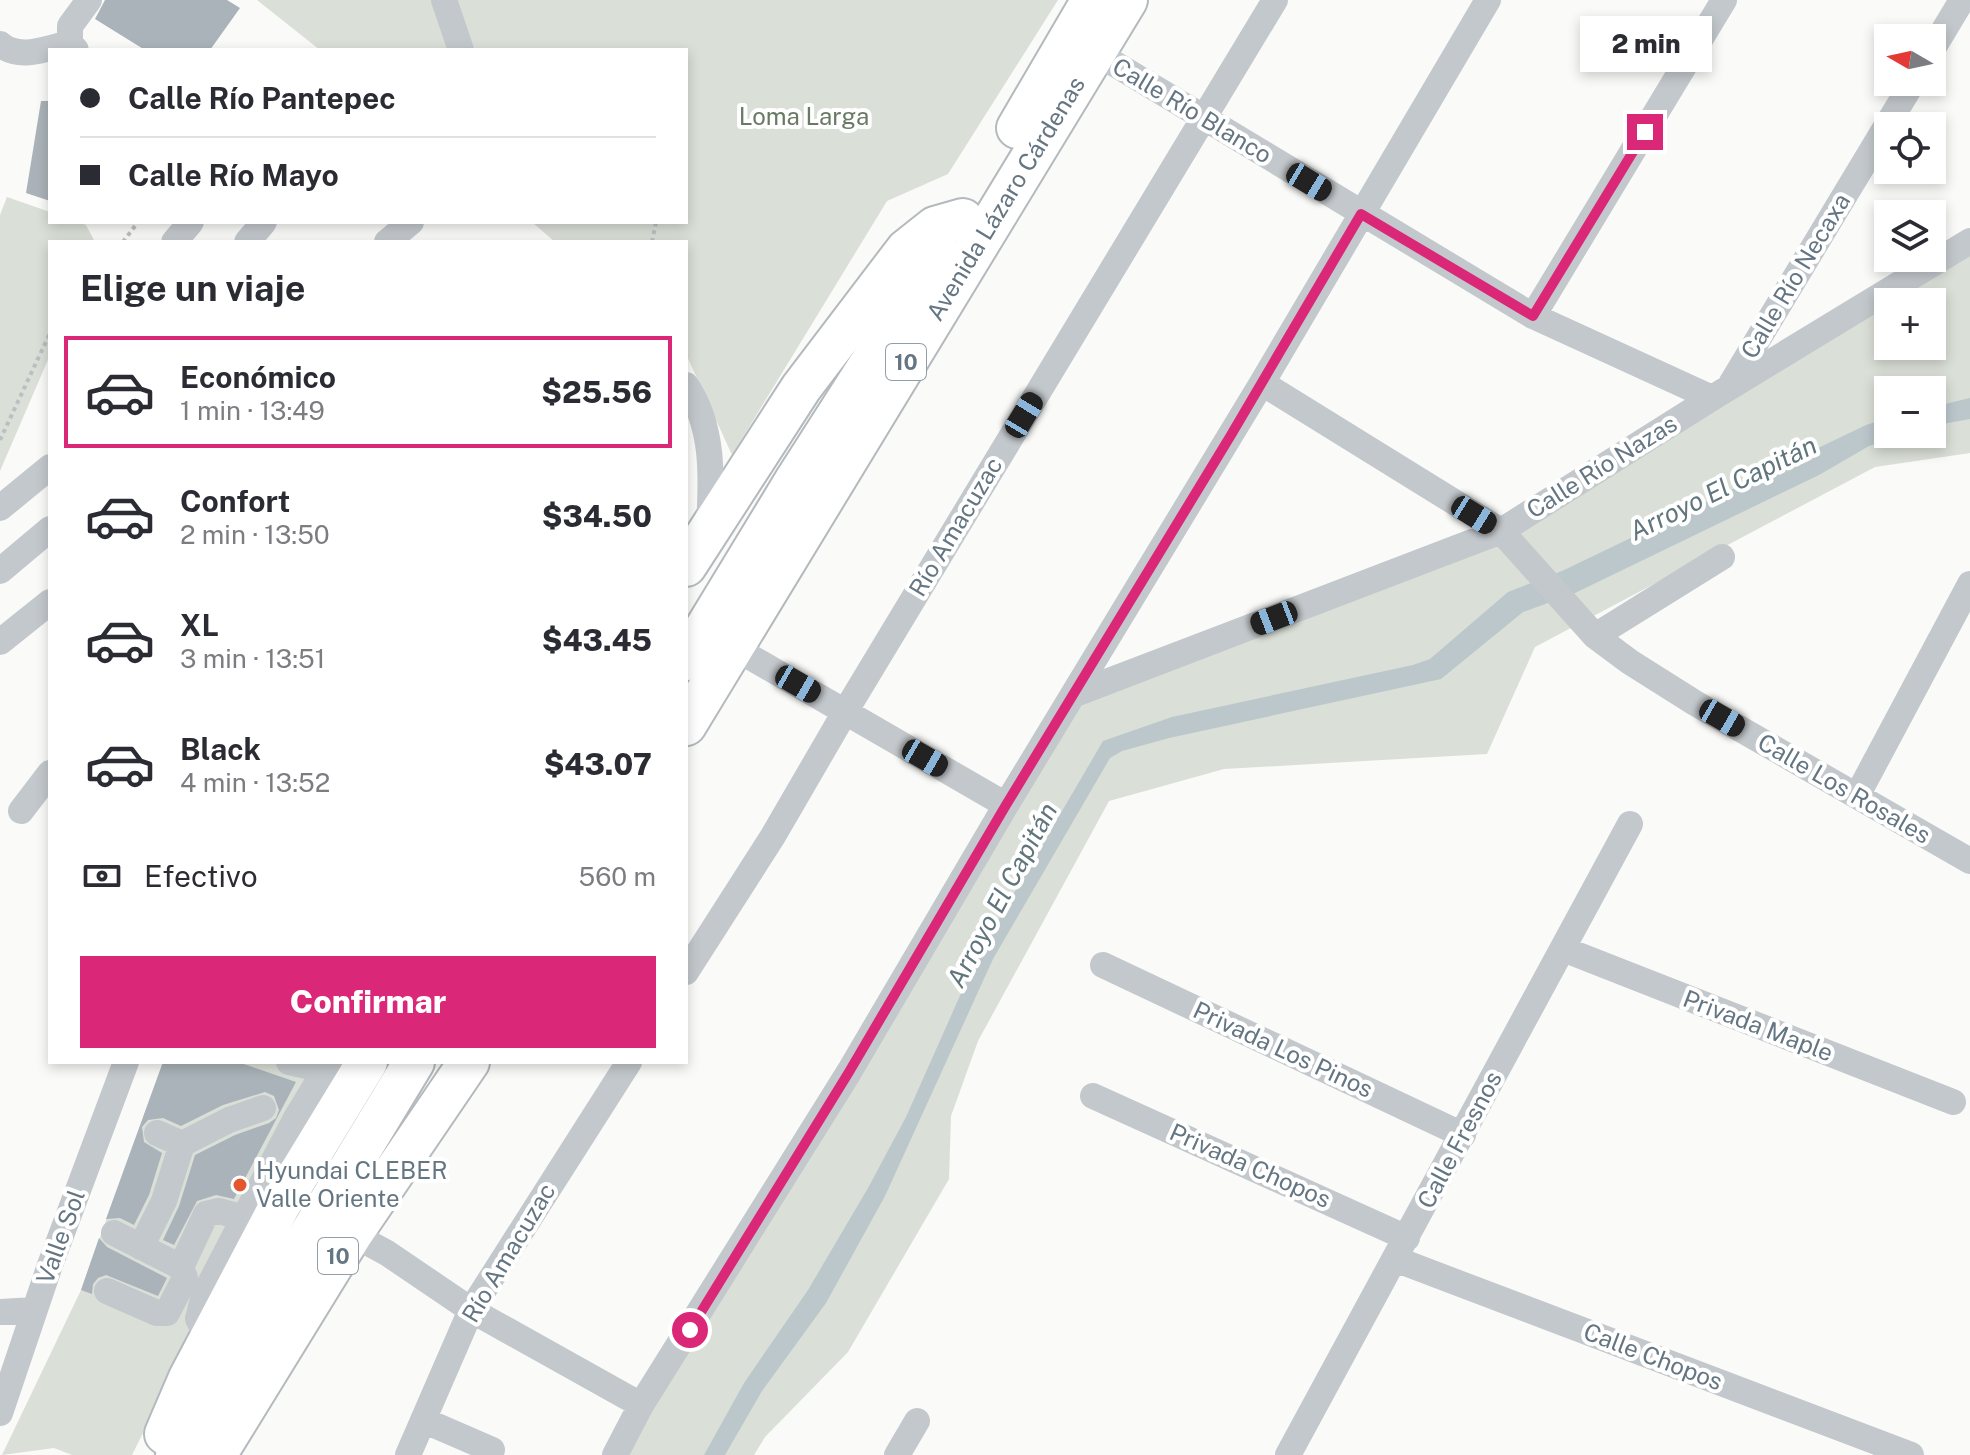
<!DOCTYPE html>
<html lang="es">
<head>
<meta charset="utf-8">
<style>
	body { margin:0; font-family:"Public Sans",sans-serif; background:#f7f7f7; color:#2b2b33; height:100vh; display:flex; flex-direction:column; font-size:30px; white-space:nowrap }
	* { box-sizing:border-box; margin:0 }
	p { font-size:26px; color:#7c7c81 }
	.icon { flex:none; width:44px; height:44px; fill:none; stroke:currentColor; stroke-width:2; stroke-linecap:round; stroke-linejoin:round }
	.map { position:relative; flex:1; overflow:hidden }
	.drawer { position:absolute; left:48px; top:240px; width:640px; height:824px; display:flex; flex-direction:column; background:#fff; border-radius:0px; box-shadow:0 4px 12px #0003 }
	.drawer>* { flex:none }
	.hud { position:absolute; left:48px; top:48px; width:640px; height:176px; border-radius:0px; box-shadow:0 4px 12px #0003; display:grid; align-content:center; height:176px; padding:0 32px; background:#fff }
	.needle { width:52px; rotate:279deg }
	.tools { position:absolute; left:1874px; top:24px; display:grid; gap:16px }
	.tools a { display:grid; place-items:center; width:72px; height:72px; border-radius:0px; background:#fff; box-shadow:0 4px 12px #0003; font-size:40px }
	.end { position:absolute; width:36px; height:36px; margin:-18px; border:10px solid #db2777; background:#fff; box-shadow:0 0 0 4px #fff }
	.from { border-radius:50% }
	.bubble { position:absolute; height:56px; border-radius:0px; background:#fff; box-shadow:0 4px 12px #0003; font-size:26px; font-weight:800; line-height:56px; text-align:center }
	.car { position:absolute; width:24px; height:48px; margin:-24px -12px; border-radius:10px; box-shadow:0 0 6px 2px #0007; background:linear-gradient(#222 24%,#8ab4d8 0 40%,#222 0 76%,#8ab4d8 0 86%,#222 0) }
	.hud b { display:flex; align-items:center; gap:28px; height:76px; font-size:30px }
	.hud b+b { border-top:2px solid #e1e1e2 }
	.hud i { width:20px; height:20px; background:#2b2b33 }
	ul { padding:0; list-style:none }
	li { display:flex; align-items:center; gap:24px; height:112px; margin:0 16px 12px; padding:0 16px; border:4px solid transparent; border-radius:0px }
	li div { flex:1 }
	li b { display:block; font-size:30px }
	li em { font-style:normal; font-weight:800 }
	li.active { border-color:#db2777 }
	li>.icon { width:72px; height:72px; stroke-width:1.5 }
	h2 { padding:0 32px; font-size:36px; line-height:96px }
	.pay { display:flex; align-items:center; gap:20px; height:88px; padding:0 32px; font-size:30px }
	.pay p { margin-inline-start:auto }
	.primary-button { display:flex; gap:16px; margin-top:auto; padding:16px 32px }
	.primary-button a { flex:1; height:92px; border-radius:0px; background:#db2777; color:#fff; font-size:32px; font-weight:800; line-height:92px; text-align:center }
	.map>svg:first-child { display:block }
	.green { fill:#dadfd7; fill-rule:evenodd }
	.water { fill:#bbc7cb }
	.building { fill:#aab3b9 }
	.lines { fill:none; stroke-linecap:round; stroke-linejoin:round }
	.highway-casing { stroke:#b4b9bd; stroke-width:44 }
	.path { stroke:#bbbfc2; stroke-width:4; stroke-dasharray:4 4; stroke-linecap:butt }
	.minor { stroke:#c3c8cc; stroke-width:26 }
	.highway { stroke:#fff; stroke-width:40 }
	.route { stroke:#db2777; stroke-width:10 }
	.poi-dot { fill:#e4572e; stroke:#fff; stroke-width:3 }
	.labels { text-anchor:middle; stroke-width:8; stroke-linejoin:round; paint-order:stroke }
	.shield { fill:#fff; stroke:#939fa8; stroke-width:2 }
	.shield-label { font-size:22px; font-weight:bold; fill:#657683 }
	.street-label { font-size:24px; fill:#657683; stroke:#fff }
	.park-label { font-size:24px; fill:#687a64; stroke:#fff }
	.poi-label { font-size:24px; fill:#657683; stroke:#fff; text-anchor:start }
	.water-label { font-size:26px; font-style:italic; fill:#60757c; stroke:#fff }
</style>
</head>
<body>
<div class="map">
<svg width="1970" height="1455" viewBox="0 0 1970 1455">
	<rect width="100%" height="100%" fill="#fafaf8"/>
	<!-- green -->
	<path class="green" d="M257,0H1058L948,174L887,201L732,455L686,354V242H555L532,222H686V50H320Z
		M7,197L50,212V222H78L86,225L95,242H50V355L0,471V215Z
		M1970,253V453L1875,467L1535,647L1487,754L1224,769L1109,801L978,1041L951,1116L949,1179L848,1352L765,1437L754,1455H615L1075,694L1501,531ZM1888,302H1932V346H1888ZM1888,390H1932V434H1888Z
		M163,1062H345L194,1331L132,1455H72L54,1448L2,1455L81,1290Z"/>
	<!-- water -->
	<path class="water" d="M1970,398V419L1932,426V407Z
		M1888,418V434H1907L1869,446L1819,475L1575,593L1523,612L1441,679L1169,738L1122,751L1110,758L993,959L885,1196L826,1303L762,1391L725,1455H704L744,1383L808,1290L868,1188L906,1117L979,953L1103,741L1172,717L1413,665L1430,659L1508,592L1562,571L1866,425Z"/>
	<!-- building -->
	<path class="building" d="M105,0H227L240,8L210,50H145L95,19Z
		M41,101H50V201L26,193Z
		M163,1062H238L296,1082L234,1199L216,1195L197,1201L174,1245L163,1240L179,1206L195,1155L235,1135L269,1123L276,1118L279,1110L274,1096L265,1092L223,1105L181,1126L163,1118L148,1120L142,1127L144,1142L162,1153L149,1195L134,1225L120,1218L106,1219Z
		M99,1238L107,1247L167,1278L158,1296L106,1275L98,1278L93,1284L92,1294L81,1290Z"/>
	<g class="lines">
		<!-- highway casing -->
		<g class="highway-casing">
			<g id="highway">
				<path d="M1017,128L1092,0"/>
				<path d="M686,566L801,388L906,250L935,227L963,219"/>
				<path d="M686,660L796,479L940,254"/>
				<path id="s1" d="M686,725L1127,0"/>
				<path d="M165,1434L189,1378L280,1205L367,1062"/>
				<path d="M176,1455L414,1062"/>
				<path d="M216,1455L352,1234L469,1062"/>
			</g>
		</g>
		<!-- path -->
		<path class="path" d="M123,242L138,222
			M652,242L656,222
			M0,440L50,333"/>
		<!-- minor -->
		<path class="minor" d="M444,0L461,50
			M0,44C19,61 48,48 70,43
			M76,50L70,43V26L89,0
			M1932,50L1962,0
			M1095,52L1533,316L1712,398
			M174,242L191,222
			M247,242L264,222
			M387,242L411,222
			M1533,316L1724,0
			M1262,383L1501,531L1595,636L1630,662L1695,703L1970,861
			M1731,384L1913,82
			M686,385C714,426 712,478 709,525
			M0,508L50,467
			M0,571L50,529
			M1595,636L1722,557
			M0,642L50,602
			M733,647L1006,805
			M1075,694L1501,531L1712,398L1970,241
			M1857,796L1970,584
			M21,811L50,773
			M1563,949L1953,1102
			M1103,965L1463,1135
			M686,972L773,836L845,712L1275,0
			M289,1062L325,1070
			M1093,1096L1407,1238
			M157,1133L182,1144L229,1120L263,1108
			M352,1234L387,1253L471,1310L641,1405
			M141,1247L164,1201L182,1144
			M1395,1259L1911,1455
			M181,1267L206,1214L219,1211L244,1218
			M107,1291L157,1313H167L185,1278L181,1267L114,1233
			M0,1312L34,1310
			M209,1338L198,1319L204,1295L296,1118L330,1062
			M0,1413L50,1265L126,1062
			M423,1420L492,1450
			M408,1455L471,1310L629,1062
			M615,1455L641,1405L849,1072L1006,805L1262,383L1488,0
			M897,1455L917,1421
			M1288,1455L1630,824"/>
		<!-- highway -->
		<use href="#highway" class="highway"/>
	</g>
	<g class="lines">
		<!-- route -->
		<path class="route" d="M690,1330L849,1072L1006,805L1231,435L1361,214L1533,316L1645,132"/>
	</g>
	<!-- markers -->
	<circle class="poi-dot" cx="240" cy="1185" r="8"/>
	<g class="labels">
		<!-- shield labels -->
		<g class="shield">
			<rect x="886" y="344" width="40" height="36" rx="6"/>
			<rect x="318" y="1238" width="40" height="36" rx="6"/>
		</g>
		<g class="shield-label">
			<text x="906" y="370">10</text>
			<text x="338" y="1264">10</text>
		</g>
		<!-- street labels -->
		<g class="street-label">
			<text transform="translate(1192 111) rotate(31)" y="8">Calle Río Blanco</text>
			<text dy="8" stroke="none"><textPath href="#s1" startOffset="616">Avenida Lázaro Cárdenas</textPath></text>
			<text transform="translate(1796 276) rotate(-59)" y="8">Calle Río Necaxa</text>
			<text transform="translate(1602 467) rotate(-32)" y="8">Calle Río Nazas</text>
			<text transform="translate(956 527) rotate(-59)" y="8">Río Amacuzac</text>
			<text transform="translate(1844 789) rotate(30)" y="8">Calle Los Rosales</text>
			<text transform="translate(1758 1026) rotate(21)" y="8">Privada Maple</text>
			<text transform="translate(1283 1050) rotate(25)" y="8">Privada Los Pinos</text>
			<text transform="translate(1460 1140) rotate(-62)" y="8">Calle Fresnos</text>
			<text transform="translate(1250 1166) rotate(24)" y="8">Privada Chopos</text>
			<text transform="translate(61 1237) rotate(-70)" y="8">Valle Sol</text>
			<text transform="translate(509 1253) rotate(-59)" y="8">Río Amacuzac</text>
			<text transform="translate(1653 1357) rotate(21)" y="8">Calle Chopos</text>
		</g>
		<!-- park labels -->
		<g class="park-label">
			<text x="804" y="125">Loma Larga</text>
		</g>
		<!-- poi labels -->
		<g class="poi-label">
			<text x="256" y="1179">Hyundai CLEBER<tspan x="256" dy="28">Valle Oriente</tspan></text>
		</g>
		<!-- water labels -->
		<g class="water-label">
			<text transform="translate(1723 488) rotate(-26)" y="9">Arroyo El Capitán</text>
			<text transform="translate(1002 895) rotate(-62)" y="9">Arroyo El Capitán</text>
		</g>
	</g>
</svg>
<div class="tools">
<a><svg class="needle" viewBox="-14 -14 28 28"><path d="M0-13l5 13h-10z" fill="#e53935"/><path d="M0 13l5-13h-10z" fill="#7c7c81"/></svg></a>
<a><svg class="icon" aria-label="locate" viewBox="0 0 24 24"><circle cx="12" cy="12" r="6"/><path d="M12 2v4M12 18v4M2 12h4M18 12h4"/></svg></a>
<a><svg class="icon" aria-label="layers" viewBox="0 0 24 24"><path d="M12 4l9 5-9 5-9-5zM3 14l9 5 9-5"/></svg></a>
<a>+</a>
<a>−</a>
</div>
<i class="end from" style="left:690px;top:1330px"></i>
<i class="end" style="left:1645px;top:132px"></i>
<div class="bubble" style="left:1580px;top:16px;width:132px">2 min</div>
<i class="car" style="left:1309px;top:182px;rotate:121deg"></i>
<i class="car" style="left:1024px;top:415px;rotate:31deg"></i>
<i class="car" style="left:1474px;top:515px;rotate:122deg"></i>
<i class="car" style="left:1274px;top:618px;rotate:249deg"></i>
<i class="car" style="left:798px;top:684px;rotate:120deg"></i>
<i class="car" style="left:1722px;top:718px;rotate:120deg"></i>
<i class="car" style="left:925px;top:758px;rotate:120deg"></i>
<div class="hud">
<b><i class="from"></i>Calle Río Pantepec</b>
<b><i></i>Calle Río Mayo</b>
</div>
<section class="drawer">
<h2>Elige un viaje</h2>
<ul>
<li class="active"><svg class="icon" aria-label="car" viewBox="0 0 24 24"><path d="M5 17H2v-5l4-1 3-4h7l3 4 3 1v5h-3M9 17h6M6 11h13"/><circle cx="7" cy="17" r="2"/><circle cx="17" cy="17" r="2"/></svg><div><b>Económico</b><p>1 min · 13:49</p></div><em>$25.56</em></li>
<li><svg class="icon" aria-label="car" viewBox="0 0 24 24"><path d="M5 17H2v-5l4-1 3-4h7l3 4 3 1v5h-3M9 17h6M6 11h13"/><circle cx="7" cy="17" r="2"/><circle cx="17" cy="17" r="2"/></svg><div><b>Confort</b><p>2 min · 13:50</p></div><em>$34.50</em></li>
<li><svg class="icon" aria-label="car" viewBox="0 0 24 24"><path d="M5 17H2v-5l4-1 3-4h7l3 4 3 1v5h-3M9 17h6M6 11h13"/><circle cx="7" cy="17" r="2"/><circle cx="17" cy="17" r="2"/></svg><div><b>XL</b><p>3 min · 13:51</p></div><em>$43.45</em></li>
<li><svg class="icon" aria-label="car" viewBox="0 0 24 24"><path d="M5 17H2v-5l4-1 3-4h7l3 4 3 1v5h-3M9 17h6M6 11h13"/><circle cx="7" cy="17" r="2"/><circle cx="17" cy="17" r="2"/></svg><div><b>Black</b><p>4 min · 13:52</p></div><em>$43.07</em></li>
</ul>
<div class="pay"><svg class="icon" aria-label="cash" viewBox="0 0 24 24"><path d="M3 7h18v10H3z"/><circle cx="12" cy="12" r="2"/></svg>Efectivo<p>560 m</p></div>
<div class="primary-button"><a>Confirmar</a></div>
</section>
</div>
</body>
</html>
